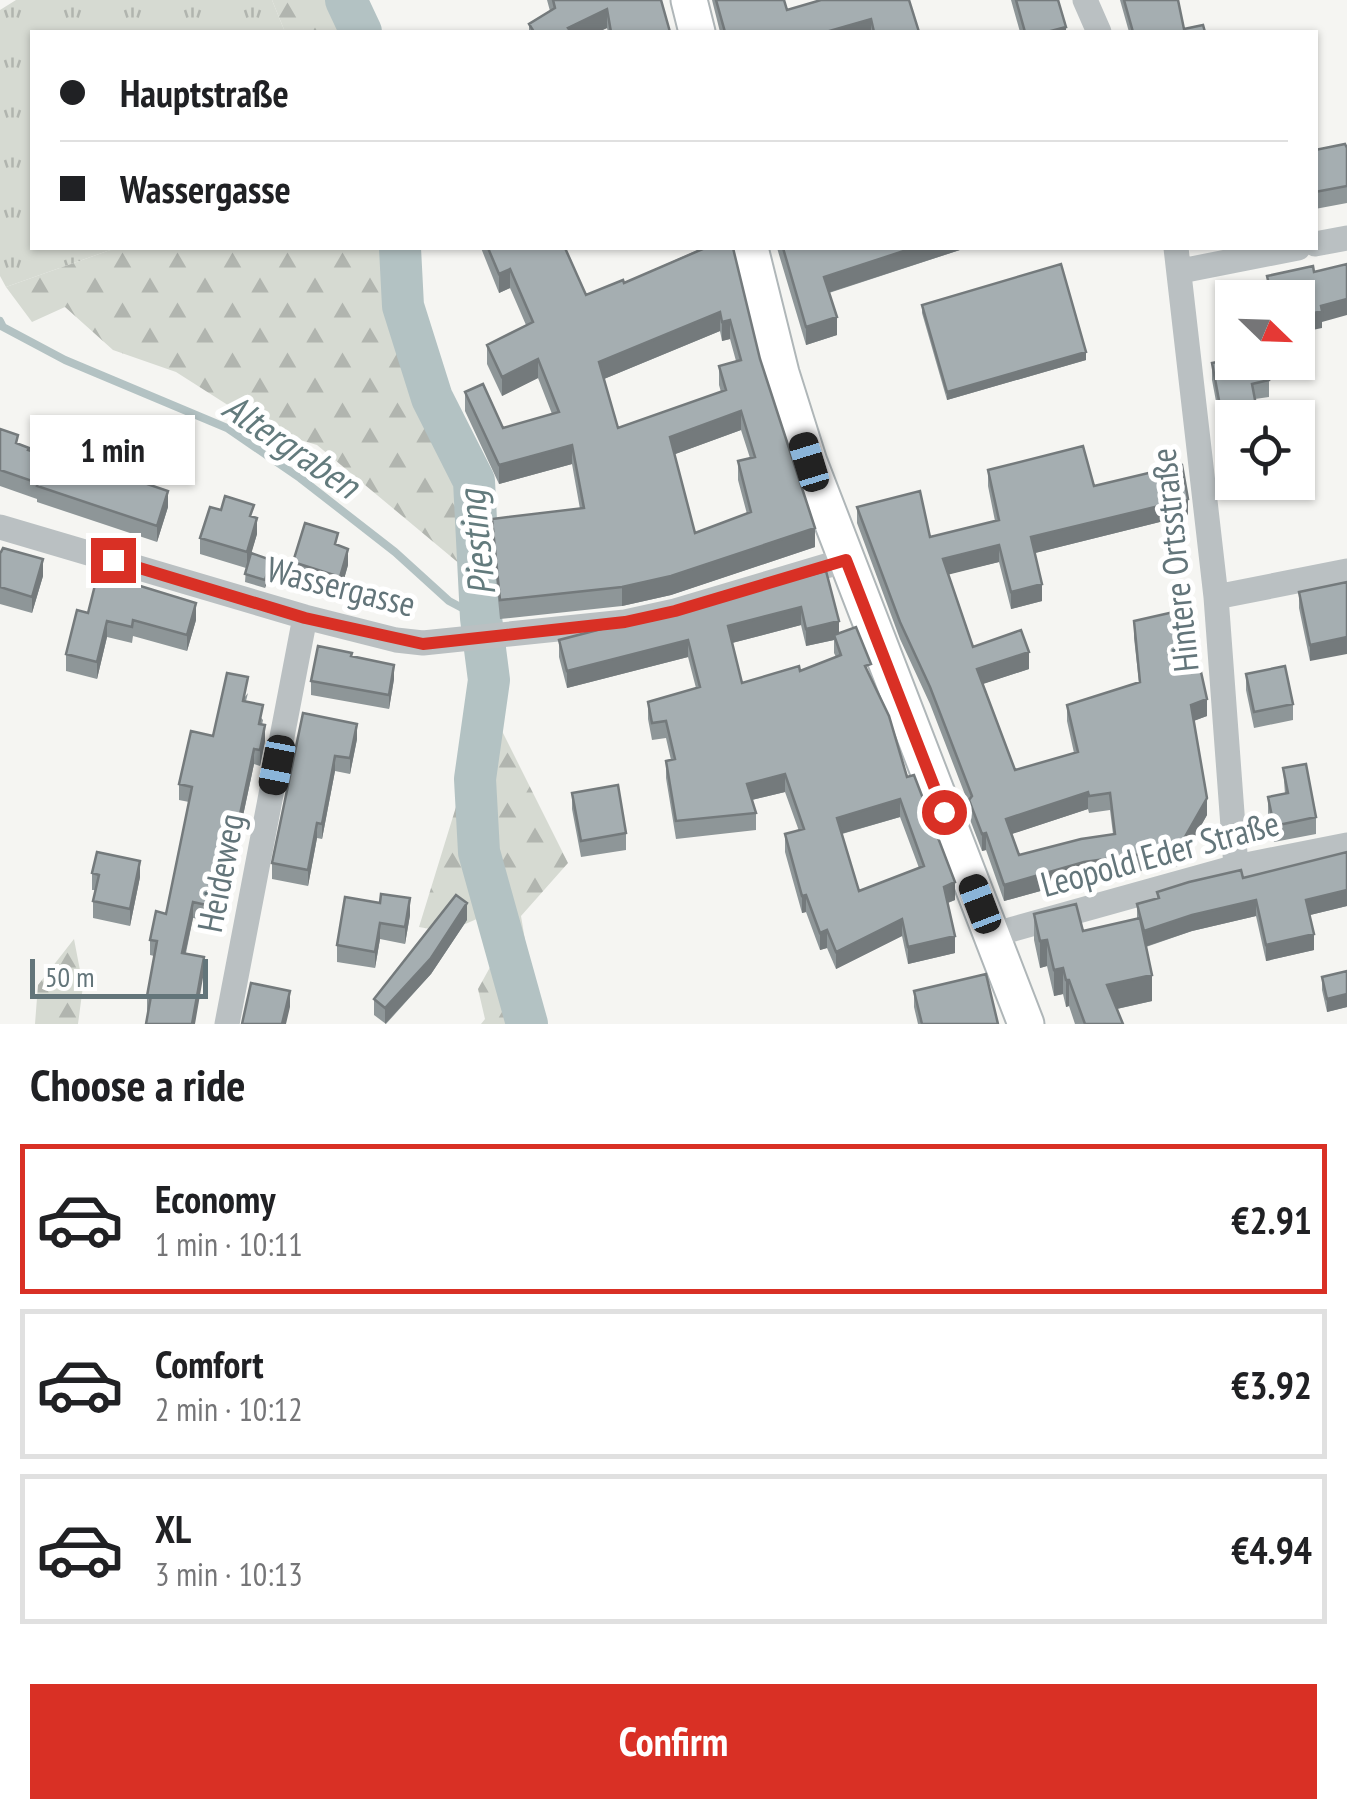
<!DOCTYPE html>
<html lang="en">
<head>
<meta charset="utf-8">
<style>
	body { margin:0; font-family:"PT Sans Narrow",sans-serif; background:#f6f6f6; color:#202124; height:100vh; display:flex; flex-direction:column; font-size:38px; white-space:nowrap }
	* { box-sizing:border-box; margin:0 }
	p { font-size:32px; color:#757577 }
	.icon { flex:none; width:55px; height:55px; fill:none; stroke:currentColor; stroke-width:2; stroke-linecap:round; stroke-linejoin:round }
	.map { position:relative; height:1024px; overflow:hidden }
	.sheet { display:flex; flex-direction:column; background:#fff; flex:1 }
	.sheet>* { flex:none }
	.guide { position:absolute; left:30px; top:30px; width:1288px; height:220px; border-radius:0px; box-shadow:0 2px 8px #0004; display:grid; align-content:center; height:220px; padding:0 30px; background:#fff }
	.needle { width:65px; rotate:113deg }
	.buttons { position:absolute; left:1215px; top:280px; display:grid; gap:20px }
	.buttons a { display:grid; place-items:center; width:100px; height:100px; border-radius:0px; background:#fff; box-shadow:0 2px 8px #0004; font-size:50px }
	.scale { position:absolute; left:30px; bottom:25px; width:178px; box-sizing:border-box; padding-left:10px; border:5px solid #63757a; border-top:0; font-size:28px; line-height:35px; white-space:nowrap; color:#63757a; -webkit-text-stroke:8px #fff; paint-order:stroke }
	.end { position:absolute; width:45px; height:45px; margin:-22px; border:12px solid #d93025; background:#fff; box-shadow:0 0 0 5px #fff }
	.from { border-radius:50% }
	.bubble { position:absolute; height:70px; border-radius:0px; background:#fff; box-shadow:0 2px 8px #0004; font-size:32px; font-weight:800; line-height:70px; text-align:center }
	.car { position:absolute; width:30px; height:60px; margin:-30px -15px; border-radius:12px; box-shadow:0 0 8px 2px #0007; background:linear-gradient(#222 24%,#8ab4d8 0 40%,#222 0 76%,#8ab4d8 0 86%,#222 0) }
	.guide b { display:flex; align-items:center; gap:35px; height:95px; font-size:38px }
	.guide b+b { border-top:2px solid #e0e0e0 }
	.guide i { width:25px; height:25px; background:#202124 }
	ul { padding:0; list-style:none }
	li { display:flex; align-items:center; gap:30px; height:150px; margin:0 20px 15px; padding:0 10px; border:5px solid #e0e0e0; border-radius:0px }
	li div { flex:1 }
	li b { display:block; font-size:38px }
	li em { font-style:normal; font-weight:800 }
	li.selected { border-color:#d93025 }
	li>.icon { width:90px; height:90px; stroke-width:1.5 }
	h2 { padding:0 30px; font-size:45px; line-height:120px }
	.primary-button { display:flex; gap:20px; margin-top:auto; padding:20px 30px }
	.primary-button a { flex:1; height:115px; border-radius:0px; background:#d93025; color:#fff; font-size:40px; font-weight:800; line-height:115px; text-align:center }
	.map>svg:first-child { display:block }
	.grass { fill:url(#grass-tufts) }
	.forest { fill:url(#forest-firs) }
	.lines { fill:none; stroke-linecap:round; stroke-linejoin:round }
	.stream { stroke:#b3c2c3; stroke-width:8 }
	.river { stroke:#b3c2c3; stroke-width:42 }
	.secondary-casing { stroke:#afb6b8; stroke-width:39 }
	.street { stroke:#bac0c2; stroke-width:25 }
	.secondary { stroke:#fff; stroke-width:35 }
	.wall { fill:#8e9698; fill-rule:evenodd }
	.shaded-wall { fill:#747a7c }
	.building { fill:#a5aeb1; stroke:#747a7c; stroke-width:2.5; fill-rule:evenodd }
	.route { stroke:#d93025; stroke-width:12 }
	.labels { text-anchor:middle; stroke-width:10; stroke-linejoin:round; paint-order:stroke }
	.street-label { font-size:35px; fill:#63757a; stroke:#fff }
	.water-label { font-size:38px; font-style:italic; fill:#637b7d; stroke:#fff }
</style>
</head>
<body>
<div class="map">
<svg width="1347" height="1024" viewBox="0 0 1347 1024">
	<defs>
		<pattern id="grass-tufts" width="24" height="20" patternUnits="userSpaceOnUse" patternTransform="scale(2.5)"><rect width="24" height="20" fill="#d6dad2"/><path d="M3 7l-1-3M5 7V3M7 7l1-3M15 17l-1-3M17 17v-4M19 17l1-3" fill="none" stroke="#b1b5af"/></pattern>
		<pattern id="forest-firs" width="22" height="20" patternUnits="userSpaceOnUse" patternTransform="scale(2.5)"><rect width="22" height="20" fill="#d6dad2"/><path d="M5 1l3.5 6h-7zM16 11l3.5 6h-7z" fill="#b1b5af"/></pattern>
	</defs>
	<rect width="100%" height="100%" fill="#f5f5f2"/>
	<!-- grass -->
	<path class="grass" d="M16,0H272L285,32H32V248H116L6,287L0,276V10Z"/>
	<!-- forest -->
	<path class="forest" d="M272,0H338L351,32H285Z
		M116,248H390L393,320L462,491L467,570L317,445L267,430L176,372L113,350L65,307L32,322L6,287Z
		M488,703L568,863L521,916L539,1024H481L485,1019L478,989L494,960L479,918L447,932L419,927Z
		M74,939L83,986L78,1024H35L38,985Z"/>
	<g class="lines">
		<!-- stream -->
		<path class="stream" d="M0,321L3,327L65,360L227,428L300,478L395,552L449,601L481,618"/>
		<!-- river -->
		<path class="river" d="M346,0L361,32
			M400,248L403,306L432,398L474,481L481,618L489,680L475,779L479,852L527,1024"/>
		<!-- secondary casing -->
		<g class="secondary-casing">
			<path id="secondary" d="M689,0L697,32
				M750,248L781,373L809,462L1026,1024"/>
		</g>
		<!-- street -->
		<path class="street" d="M1085,0L1099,32
			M1315,244L1347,238
			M1176,248L1216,597L1236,867
			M1181,271L1298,248
			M0,527L305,617L396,640L423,643L625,622L675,611L846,560
			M1216,597L1347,571
			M992,935L1236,867L1347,845
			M227,1024L305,617"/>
		<!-- secondary -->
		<use href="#secondary" class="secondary"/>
	</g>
	<!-- wall -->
	<path class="wall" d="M547,0H661L670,32H608L607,28L598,32H529V24L550,11Z
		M712,0H784L787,10L821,0L919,32H720Z
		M1011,0H1058L1066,32H1020Z
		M1120,0H1178L1184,29L1205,32H1129Z
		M1347,148V203L1315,209V150Z
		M481,248H565L586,295L624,283L702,248H733L760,359L815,547L671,595L622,606L500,619L492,538V519L580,509L572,464L499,484L465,411V392L503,428L552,414L538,378L502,396L487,364V345L526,325L510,288L499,293ZM720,331L722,341L730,339L736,361L719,366V385L721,392L618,428L604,379ZM741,430L750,458L738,461V480L747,514L695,533L675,454Z
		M777,248H966L829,293L837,335L806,345Z
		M922,305L1086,360L947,400L922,313Z
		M1212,363L1269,380V397L1255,399L1256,418H1232V426L1221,428L1212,380Z
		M0,429L18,444L29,451L72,464L157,470L152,486L168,507L157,542L37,502V499L0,486Z
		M988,470L1094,486L1188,515L1035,553L1042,601L1011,609L999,562L948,574L973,647L1029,669L982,684L1015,770L1074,753L1067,721V705L1139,682L1134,638V621L1207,716L1193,721L1207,815L1178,866L1084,879L1004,901L986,850L982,851L969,817V805L930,704L900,639L857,523V507L930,537L995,521L988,486ZM1088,809L1089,813L1110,810L1113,834L1019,855L1011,834Z
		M221,510L254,517L257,534L251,553L271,568L265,588L245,582L246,568L200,554V538Z
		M0,552L43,576L32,613L0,604Z
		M293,562L348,565L340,593L293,579Z
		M826,571L839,633L871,679L955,900L948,903L955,953L908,964L902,936L836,969L827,948L820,950L806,912L802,913L785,852V834L799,831L785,792L752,800L756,813V830L676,839L666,778V761L671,760L666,738L652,740L648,719V702L696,688L688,657L567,688L559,657V640ZM801,625L806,646L834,640V653L836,657L800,671L742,683L732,643ZM900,817L919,868L859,891L842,834Z
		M1347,582L1310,661L1299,608V592Z
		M88,613L196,620L187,651L133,636L132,643L107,637L97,679L66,671V654Z
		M352,656L394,679L389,709L311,695V681Z
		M1246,674L1293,704V720L1254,728L1246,690Z
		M248,693L246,701L263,720L262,725L265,741L260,766L254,764L230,877L220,875L211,921L193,918L186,953L204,972L147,1011V996L154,956L150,955V940L166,914L189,802L179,800V784L213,736Z
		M303,713L357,739L350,774L335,771L322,839L317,838L308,886L272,879V863Z
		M1283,768L1316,817V834L1274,842L1268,814V797L1285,794Z
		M572,793L626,833V850L581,857L572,809Z
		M1347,852V906L1310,915L1314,950L1266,961L1256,916L1192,931L1146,947L1152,1001L1117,1009L1123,1024H1075L1069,1006L1066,1007L1063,994L1054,996L1047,966L1040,968L1034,940V914L1083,931L1137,919V904L1157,899V892L1243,878Z
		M92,873L140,877L130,926L93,918V901L95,890H92Z
		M345,897L410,915L405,944L380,939L375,968L337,962V945Z
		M467,920L431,974L386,1024L374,1015V999Z
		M1347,971V1007L1327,1012L1322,990V977Z
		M914,991L998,1024H918L914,1007Z"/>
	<!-- shaded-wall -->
	<path class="shaded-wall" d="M607,9V28L598,32H568V28Z
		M871,19V32H826Z
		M1066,27V32H1047Z
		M913,248H966L824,294V277Z
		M510,269V288L499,293V274Z
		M1347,299V315L1322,322V328L1298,333V317L1321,306Z
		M720,312V331L599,381V362Z
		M837,317V335L806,345V327Z
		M730,320V339L722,341V322Z
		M1086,352V360L947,400V392Z
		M538,359V378L502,396V377Z
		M741,411V430L670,456V437Z
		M572,445V464L499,484V465Z
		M157,454V470L147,500V484Z
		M168,491V507L157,542V526Z
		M1188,499V515L1031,554V537Z
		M257,518V534L247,568V552Z
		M815,528V547L671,595L622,606V587Z
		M999,545V562L943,576V559Z
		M348,549V565L340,593V577Z
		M43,559V576L32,613V597Z
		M271,560V568L265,588V580Z
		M1042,584V601L1011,609V592Z
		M196,603V620L187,651V635Z
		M801,607V625L728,644V626Z
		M107,621V637L97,679V662Z
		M839,621V638L834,635V640L806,646V629Z
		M1347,637V654L1310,661V645Z
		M688,640V657L567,688V671Z
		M1029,652V669L977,686V669Z
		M394,665V679L389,709V695Z
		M1207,699V716L1191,722V705Z
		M357,724V739L350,774V758Z
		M265,725V741L260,766V750Z
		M254,749V764L230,877V861Z
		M335,756V771L322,839V824Z
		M785,774V792L747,801V784Z
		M1088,792V809L1006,836V819Z
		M1207,798V815L1178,866V849Z
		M900,799V817L837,835V818Z
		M317,823V838L308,886V870Z
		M986,833V850L982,851V834Z
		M220,859V875L211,921V906Z
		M140,861V877L130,926V909Z
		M1084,862V879L1004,901V885Z
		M955,882V900L944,904V887Z
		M1347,890V906L1306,916V900Z
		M806,895V912L802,913V896Z
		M410,898V915L405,944V927Z
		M1256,900V916L1192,931L1144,947V931L1192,915Z
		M193,902V918L182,968V953Z
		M467,903V920L431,974L385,1024V1008Z
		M902,919V936L836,969V952Z
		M380,923V939L375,968V952Z
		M827,930V948L820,950V933Z
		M1314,934V950L1266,961V945Z
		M955,936V953L908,964V947Z
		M1047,940V966L1040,968V941Z
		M204,957V972L195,1024H192Z
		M1063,968V994L1054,996V970Z
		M1152,975V1001L1107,1011V985Z
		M1066,980H1069V1006L1066,1007Z
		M290,991V1007L286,1024H282Z
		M1347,994V1007L1327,1012V999Z"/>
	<!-- building -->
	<path class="building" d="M553,0H661L670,32H611L607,9L568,28L571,32H534L529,24L555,8Z
		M716,0H784L787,10L821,0H909L919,32H874L871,19L826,32H725Z
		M1016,0H1058L1066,27L1047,32H1025Z
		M1124,0H1178L1184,29L1203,25L1205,32H1133Z
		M1345,144L1347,148V186L1315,192V150Z
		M488,248H565L586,295L623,280L624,283L705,248H733L760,359L815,528L671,576L622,587L500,600L492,519L584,508L572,445L499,465L465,392L483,384L503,428L559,412L538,359L502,377L487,345L533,322L510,269L499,274ZM720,312L722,322L730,320L741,360L719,366L726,390L618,428L599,362ZM741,411L755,457L738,461L751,512L695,533L670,437Z
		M783,248H913L824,277L837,317L806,327Z
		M1061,264L1086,352L947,392L922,305Z
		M1347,264V299L1321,306L1322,311L1298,317V298H1272L1267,276L1313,266L1314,272Z
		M1232,359V362H1266L1269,380L1252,384L1256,405L1221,411L1212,363Z
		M0,429L18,435L16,443L29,448L28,450L72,464L76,451L125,466L131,446L157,454L147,484L168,491L157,526L37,486L38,483L0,470Z
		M1083,446L1094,486L1182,465L1188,499L1031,537L1042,584L1011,592L999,545L943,559L973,647L1021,630L1029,652L977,669L1015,770L1078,752L1067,705L1140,682L1134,621L1187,609L1207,699L1191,705L1207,798L1178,849L1084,862L1004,885L986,833L982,834L969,800L972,796L930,687L900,622L857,507L920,491L930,537L999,520L988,470ZM1088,792L1089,796L1110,793L1115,834L1081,839L1019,855L1006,819Z
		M225,496L254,505L250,516L257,518L247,552L200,538L210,507L221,510Z
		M305,523L338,533L335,544L348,549L340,577L293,562Z
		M3,548L43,559L32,597L0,587V552H1Z
		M251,553L271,560L265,580L245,574Z
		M826,571L839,621L806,629L801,607L728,626L742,683L799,666L800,671L841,655L834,635L856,627L871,664L865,666L889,716L907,777L914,775L955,882L944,887L955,936L908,947L902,919L836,952L827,930L820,933L806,895L802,896L785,834L804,829L785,774L747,784L756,813L676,821L666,761L675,759L666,721L652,723L648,702L700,687L688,640L567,671L559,640ZM900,799L924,866L859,891L837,818Z
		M98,573L196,603L187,635L133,620L132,627L107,621L97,662L66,654L77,610L88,613Z
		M1347,582V637L1310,645L1299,592Z
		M318,646L352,653L351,656L394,665L389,695L311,681Z
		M1285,666L1293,704L1254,712L1246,674Z
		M227,673L248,677L243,701L263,705L259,724L265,725L260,750L254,749L230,861L220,859L211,906L193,902L182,953L204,957L192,1024H146L151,996H147L157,941L150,940L156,911L166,914L192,787L179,784L191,731L213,736Z
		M303,713L357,724L350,758L335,756L322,824L317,823L308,870L272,863Z
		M1306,764L1316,817L1274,826L1268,797L1288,793L1283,768Z
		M618,785L626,833L581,841L572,793Z
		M97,852L140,861L130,909L93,901L99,875L92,873Z
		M1347,852V890L1306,900L1314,934L1266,945L1256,900L1192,915L1144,931L1137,904L1159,898L1157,892L1189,882L1241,870L1243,878Z
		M381,894L410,898L405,927L380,923L375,952L337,945L345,897L380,903Z
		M456,895L467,903L431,958L385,1008L374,999Z
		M1076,904L1083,931L1140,918L1152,975L1107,985L1123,1024H1085L1069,980H1066L1063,968L1054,970L1047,940L1040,941L1034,914Z
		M1347,971V994L1327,999L1322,977Z
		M986,974L998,1024H922L914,991Z
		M251,983L290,991L282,1024H242Z"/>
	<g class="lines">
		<!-- route -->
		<path class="route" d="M113,560L305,618L423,644L625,622L675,611L846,560L944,812"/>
	</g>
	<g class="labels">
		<!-- street labels -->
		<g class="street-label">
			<text transform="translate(1175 560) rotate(-96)" y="12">Hintere Ortsstraße</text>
			<text transform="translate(341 587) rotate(14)" y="12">Wassergasse</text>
			<text transform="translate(1160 854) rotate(-15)" y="12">Leopold Eder Straße</text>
			<text transform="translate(221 873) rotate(-79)" y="12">Heideweg</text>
		</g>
		<!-- water labels -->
		<g class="water-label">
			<text transform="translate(291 446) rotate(34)" y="13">Altergraben</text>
			<text transform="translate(477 543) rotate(-96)" y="13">Piesting</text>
		</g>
	</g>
</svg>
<div class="buttons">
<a><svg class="needle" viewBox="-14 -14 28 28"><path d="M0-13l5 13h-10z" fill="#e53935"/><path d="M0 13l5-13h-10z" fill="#757577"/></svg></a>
<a><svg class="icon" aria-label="locate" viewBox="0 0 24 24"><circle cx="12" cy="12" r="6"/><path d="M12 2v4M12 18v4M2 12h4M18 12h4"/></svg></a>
</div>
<div class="scale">50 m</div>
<i class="end from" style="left:944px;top:812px"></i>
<i class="end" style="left:113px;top:560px"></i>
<div class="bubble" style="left:30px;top:415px;width:165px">1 min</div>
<i class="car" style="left:809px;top:462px;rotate:343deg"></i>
<i class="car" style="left:277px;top:765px;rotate:191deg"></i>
<i class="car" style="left:980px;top:904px;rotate:339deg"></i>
<div class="guide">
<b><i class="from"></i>Hauptstraße</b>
<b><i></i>Wassergasse</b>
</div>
</div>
<section class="sheet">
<h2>Choose a ride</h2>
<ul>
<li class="selected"><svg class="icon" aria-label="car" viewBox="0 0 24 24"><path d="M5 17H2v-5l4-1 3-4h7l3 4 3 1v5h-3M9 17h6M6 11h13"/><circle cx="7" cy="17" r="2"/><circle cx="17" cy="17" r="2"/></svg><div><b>Economy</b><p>1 min · 10:11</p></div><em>€2.91</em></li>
<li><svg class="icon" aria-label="car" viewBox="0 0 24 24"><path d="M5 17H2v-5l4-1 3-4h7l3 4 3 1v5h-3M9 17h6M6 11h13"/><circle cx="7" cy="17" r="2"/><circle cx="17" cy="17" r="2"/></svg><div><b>Comfort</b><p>2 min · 10:12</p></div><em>€3.92</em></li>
<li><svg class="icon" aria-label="car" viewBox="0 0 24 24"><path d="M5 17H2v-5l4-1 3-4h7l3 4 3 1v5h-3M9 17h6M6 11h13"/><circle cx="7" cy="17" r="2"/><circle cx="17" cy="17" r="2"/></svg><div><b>XL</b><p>3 min · 10:13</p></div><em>€4.94</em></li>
</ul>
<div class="primary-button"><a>Confirm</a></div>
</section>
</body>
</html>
